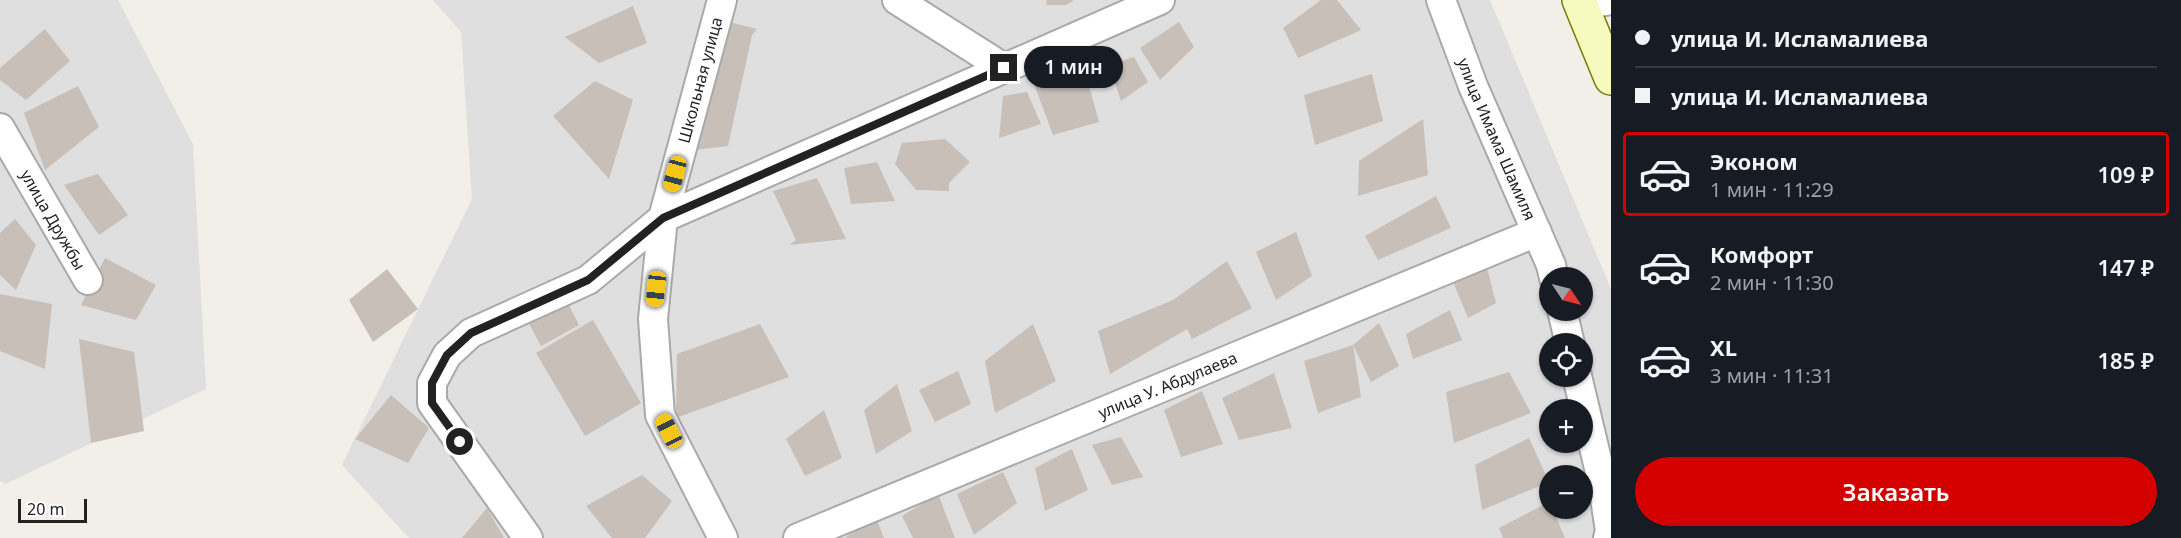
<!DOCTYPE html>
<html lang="ru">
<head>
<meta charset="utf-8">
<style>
	body { margin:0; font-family:"Noto Sans",sans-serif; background:#20242c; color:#f1f3f6; height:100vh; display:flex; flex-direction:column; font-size:22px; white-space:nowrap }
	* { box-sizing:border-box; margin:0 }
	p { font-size:20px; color:#9ea1a6 }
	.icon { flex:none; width:33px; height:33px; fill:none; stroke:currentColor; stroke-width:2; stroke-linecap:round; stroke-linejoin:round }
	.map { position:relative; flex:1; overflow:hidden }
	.drawer { display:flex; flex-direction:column; background:#171b24; width:570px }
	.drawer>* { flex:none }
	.top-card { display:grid; align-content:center; height:132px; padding:0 24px; background:#171b24 }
	.needle { width:39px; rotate:125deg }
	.fabs { position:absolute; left:1539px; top:267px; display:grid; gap:12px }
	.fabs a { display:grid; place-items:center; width:54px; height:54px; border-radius:50%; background:#171b24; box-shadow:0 2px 4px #0004; font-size:30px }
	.scale { position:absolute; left:18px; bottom:15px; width:69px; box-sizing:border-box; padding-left:6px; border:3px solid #222; border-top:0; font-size:16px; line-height:21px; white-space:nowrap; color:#222; -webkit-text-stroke:4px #fff; paint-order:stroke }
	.end { position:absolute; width:27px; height:27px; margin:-14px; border:8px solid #222; background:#fff; box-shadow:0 0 0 3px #fff }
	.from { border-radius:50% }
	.bubble { position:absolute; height:42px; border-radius:21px; background:#171b24; box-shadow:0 2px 4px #0004; font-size:20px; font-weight:600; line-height:42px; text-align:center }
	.car { position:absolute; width:18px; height:36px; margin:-18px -9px; border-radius:8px; box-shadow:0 0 4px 2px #0007; background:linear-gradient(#f5c518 24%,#345 0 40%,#f5c518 0 76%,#345 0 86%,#f5c518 0) }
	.top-card b { display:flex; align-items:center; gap:21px; height:57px; font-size:22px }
	.top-card b+b { border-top:2px solid #363941 }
	.top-card i { width:15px; height:15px; background:#f1f3f6 }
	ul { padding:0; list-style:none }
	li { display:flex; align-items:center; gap:18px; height:84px; margin:0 12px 9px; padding:0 12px; border:3px solid transparent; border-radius:6px }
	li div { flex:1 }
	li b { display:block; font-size:22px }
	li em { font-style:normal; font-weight:600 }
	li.active { border-color:#d40000 }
	li>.icon { width:54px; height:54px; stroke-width:1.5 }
	.action { display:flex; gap:12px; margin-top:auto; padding:12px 24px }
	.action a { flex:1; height:69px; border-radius:36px; background:#d40000; color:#fff; font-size:24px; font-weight:600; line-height:69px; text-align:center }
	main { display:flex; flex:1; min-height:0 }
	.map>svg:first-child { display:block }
	.residential { fill:#e0dfdf; fill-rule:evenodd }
	.building { fill:#c7bfb8 }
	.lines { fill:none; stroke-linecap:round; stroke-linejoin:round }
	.street-casing { stroke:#a9a9a9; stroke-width:32 }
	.secondary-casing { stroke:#707d05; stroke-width:36 }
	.street { stroke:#fff; stroke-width:28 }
	.secondary { stroke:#f7fabf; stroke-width:33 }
	.route { stroke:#222; stroke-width:8 }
	.labels { text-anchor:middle; stroke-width:6; stroke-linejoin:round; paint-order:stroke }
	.street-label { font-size:16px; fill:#222; stroke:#fff }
</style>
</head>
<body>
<main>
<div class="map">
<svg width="1611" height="538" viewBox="0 0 1611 538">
	<rect width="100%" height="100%" fill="#f2efe9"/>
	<!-- residential -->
	<path class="residential" d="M0,0H118L193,144L206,389L5,484L0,481Z
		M433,0H1490L1611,289V538H409L342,465L472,199L461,32ZM1550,278H1582V310H1550ZM1550,344H1582V376H1550ZM1550,410H1582V442H1550ZM1550,476H1582V508H1550Z"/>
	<!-- building -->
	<path class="building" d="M1047,0H1074L1066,5H1046Z
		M1321,0H1337L1361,30L1298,58L1283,28Z
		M633,6L647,43L599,63L565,37Z
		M721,20L757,29L752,35L728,146L694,150Z
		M1179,22L1194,47L1160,80L1140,48Z
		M45,29L70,61L26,100L0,80V68Z
		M1134,57L1148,82L1121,101L1109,65Z
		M1083,64L1099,122L1053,135L1034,84Z
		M1372,74L1383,121L1315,145L1304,95Z
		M595,81L633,100L609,179L553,116Z
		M78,86L99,127L45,170L24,113Z
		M1027,92L1041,124L999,138L1003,96Z
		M1423,119L1428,175L1358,196L1359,161Z
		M945,139L970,162L949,183V191L916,190L895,164L902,143Z
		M877,162L895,201L851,204L844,168Z
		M98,174L128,215L99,235L64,185Z
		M817,178L846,239L789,245L796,240L773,191Z
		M1436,196L1451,228L1378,260L1365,236Z
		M15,219L36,245L16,290L0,275V233Z
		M1296,232L1312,276L1276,300L1256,252Z
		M105,258L156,285L136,320L81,305Z
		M1227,261L1252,308L1192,339L1187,329L1110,374L1098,331L1173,300Z
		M1487,268L1496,303L1468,318L1453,282Z
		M387,269L418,309L373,342L349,300Z
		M0,294L52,304L45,369L0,351Z
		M566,299L579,325L541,346L527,320Z
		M1450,310L1462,340L1413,359L1406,334Z
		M593,320L641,403L585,436L536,353Z
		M1379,323L1399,366L1371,382L1353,345L1361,397L1318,413L1304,361L1353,345Z
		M760,324L789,377L676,418L677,354Z
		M1033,324L1056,381L995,413L985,361Z
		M79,339L134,352L144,431L91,443Z
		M958,371L971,404L935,422L919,390Z
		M1509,372L1531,413L1454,443L1446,392Z
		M1274,373L1292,428L1239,440L1222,398Z
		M897,384L912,431L876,454L864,410Z
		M1202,391L1223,444L1181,457L1164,410Z
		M391,395L429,428L408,463L355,439Z
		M824,410L842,458L805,476L786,439Z
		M1121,437L1143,477L1112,485L1092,445Z
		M1529,438L1549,482L1482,510L1475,465Z
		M1072,449L1088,490L1045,511L1035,468Z
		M1003,472L1017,503L974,535L957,494Z
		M642,475L672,501L645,538H612L586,506Z
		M938,494L955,538H913L902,516Z
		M1549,502L1550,508H1552L1565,538H1503L1499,528Z
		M487,508L504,538H462Z
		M875,516L884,538H845Z"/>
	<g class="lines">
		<!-- street casing -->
		<g class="street-casing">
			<g id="street">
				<path d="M722,0L663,218L653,319L660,415L723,538"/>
				<path d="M897,0L1004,68"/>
				<path id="s1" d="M1441,0L1473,86L1551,265L1554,278"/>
				<path d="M1581,5L1611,0"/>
				<path id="s2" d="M0,128L88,280"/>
				<path d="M1562,310L1570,344"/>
				<path d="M1577,376L1603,485L1610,531L1608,538"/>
				<path d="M528,538L432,403V383L447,355L471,333L588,280L663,218L1160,0"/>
				<path id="s3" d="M798,538L1537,232"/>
			</g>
		</g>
		<!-- secondary casing -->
		<g class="secondary-casing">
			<path id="secondary" d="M1579,0L1611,78"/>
		</g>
		<!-- street -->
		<use href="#street" class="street"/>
		<!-- secondary -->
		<use href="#secondary" class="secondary"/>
	</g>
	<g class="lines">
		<!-- route -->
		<path class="route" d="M460,442L432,403V383L447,355L471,333L588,280L663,218L1004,68"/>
	</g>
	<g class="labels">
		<!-- street labels -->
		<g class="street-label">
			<text transform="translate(700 80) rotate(-75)" y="6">Школьная улица</text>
			<text dy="6" stroke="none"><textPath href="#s1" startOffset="150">улица Имама Шамиля</textPath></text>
			<text dy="6" stroke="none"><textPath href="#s2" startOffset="106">улица Дружбы</textPath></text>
			<text dy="6" stroke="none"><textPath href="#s3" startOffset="400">улица У. Абдулаева</textPath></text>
		</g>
	</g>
</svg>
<div class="fabs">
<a><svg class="needle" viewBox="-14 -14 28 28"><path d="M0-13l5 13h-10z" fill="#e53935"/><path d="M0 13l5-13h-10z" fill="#9ea1a6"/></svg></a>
<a><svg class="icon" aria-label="locate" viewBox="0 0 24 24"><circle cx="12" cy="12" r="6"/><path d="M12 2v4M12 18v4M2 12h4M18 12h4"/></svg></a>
<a>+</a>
<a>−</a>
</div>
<div class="scale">20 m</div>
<i class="end from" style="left:460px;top:442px"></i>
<i class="end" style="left:1004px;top:68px"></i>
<div class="bubble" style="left:1024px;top:46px;width:99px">1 мин</div>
<i class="car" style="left:675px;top:174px;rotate:195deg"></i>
<i class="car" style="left:656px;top:289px;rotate:186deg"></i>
<i class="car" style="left:669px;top:431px;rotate:333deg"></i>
</div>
<section class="drawer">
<div class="top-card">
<b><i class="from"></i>улица И. Исламалиева</b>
<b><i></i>улица И. Исламалиева</b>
</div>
<ul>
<li class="active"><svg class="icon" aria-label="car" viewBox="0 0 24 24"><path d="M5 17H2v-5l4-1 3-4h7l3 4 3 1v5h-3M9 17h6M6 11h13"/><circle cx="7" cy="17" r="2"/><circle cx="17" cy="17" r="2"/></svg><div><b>Эконом</b><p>1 мин · 11:29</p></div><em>109 ₽</em></li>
<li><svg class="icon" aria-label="car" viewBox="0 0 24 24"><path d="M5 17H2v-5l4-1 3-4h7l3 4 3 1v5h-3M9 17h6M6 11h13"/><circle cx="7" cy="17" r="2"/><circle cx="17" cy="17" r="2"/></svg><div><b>Комфорт</b><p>2 мин · 11:30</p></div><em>147 ₽</em></li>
<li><svg class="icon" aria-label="car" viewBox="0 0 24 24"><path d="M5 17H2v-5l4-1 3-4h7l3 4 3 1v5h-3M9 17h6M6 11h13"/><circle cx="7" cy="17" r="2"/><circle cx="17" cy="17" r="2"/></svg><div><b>XL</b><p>3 мин · 11:31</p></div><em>185 ₽</em></li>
</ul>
<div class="action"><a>Заказать</a></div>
</section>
</main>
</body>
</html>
